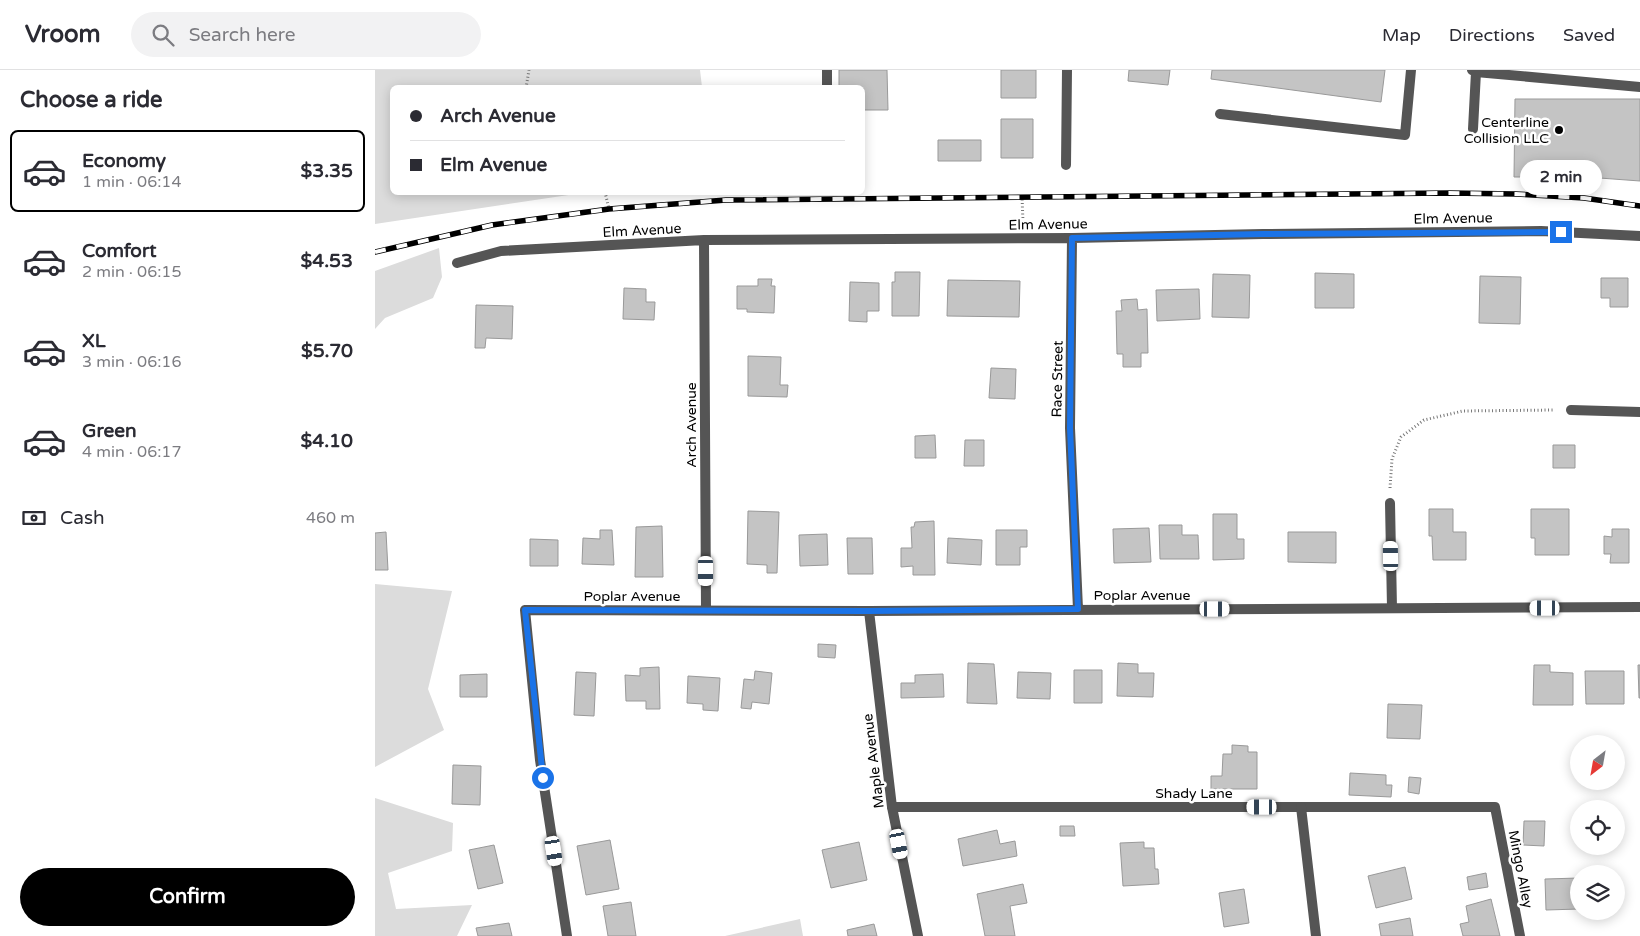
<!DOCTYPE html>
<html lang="en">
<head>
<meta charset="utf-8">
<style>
	body { margin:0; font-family:"Varela Round",sans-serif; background:#f2f2f3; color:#2b2b33; height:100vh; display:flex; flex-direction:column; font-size:19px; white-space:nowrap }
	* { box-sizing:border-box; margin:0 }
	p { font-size:16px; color:#7c7c81 }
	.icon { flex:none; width:28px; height:28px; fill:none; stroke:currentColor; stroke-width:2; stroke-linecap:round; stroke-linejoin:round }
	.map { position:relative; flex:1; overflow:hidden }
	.details { display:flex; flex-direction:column; background:#fff; width:375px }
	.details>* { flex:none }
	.guide { position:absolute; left:15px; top:15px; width:475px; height:110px; border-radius:8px; box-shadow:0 2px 12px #0003; display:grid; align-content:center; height:110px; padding:0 20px; background:#fff }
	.needle { width:32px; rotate:211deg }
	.tools { position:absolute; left:1195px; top:665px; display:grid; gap:10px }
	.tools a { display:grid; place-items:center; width:55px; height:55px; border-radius:50%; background:#fff; box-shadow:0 2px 12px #0003; font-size:25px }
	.end { position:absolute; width:22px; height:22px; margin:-11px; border:6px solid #1a73e8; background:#fff; box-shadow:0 0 0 2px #fff }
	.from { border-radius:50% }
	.bubble { position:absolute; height:35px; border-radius:18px; background:#fff; box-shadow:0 2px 12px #0003; font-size:16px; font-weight:700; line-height:35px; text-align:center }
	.car { position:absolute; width:15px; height:30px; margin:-15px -8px; border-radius:6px; box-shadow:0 0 4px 1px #0007; background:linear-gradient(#fff 24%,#345 0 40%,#fff 0 76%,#345 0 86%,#fff 0) }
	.guide b { display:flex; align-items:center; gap:18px; height:48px; font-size:19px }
	.guide b+b { border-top:1px solid #e1e1e2 }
	.guide i { width:12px; height:12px; background:#2b2b33 }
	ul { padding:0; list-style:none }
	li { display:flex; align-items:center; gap:15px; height:82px; margin:0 10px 8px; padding:0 10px; border:2px solid transparent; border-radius:8px }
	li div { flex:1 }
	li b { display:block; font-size:19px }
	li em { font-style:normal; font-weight:700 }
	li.on { border-color:#000 }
	li>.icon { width:45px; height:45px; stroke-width:1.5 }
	h2 { padding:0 20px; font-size:22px; line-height:60px }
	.pay { display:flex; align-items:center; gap:12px; height:55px; padding:0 20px; font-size:19px }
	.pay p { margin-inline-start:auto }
	.cta { display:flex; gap:10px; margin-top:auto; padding:10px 20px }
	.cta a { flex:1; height:58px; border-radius:30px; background:#000; color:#fff; font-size:20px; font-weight:700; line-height:58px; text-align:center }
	header { display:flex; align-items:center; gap:30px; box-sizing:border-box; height:70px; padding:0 25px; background:#fff; border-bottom:1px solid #e1e1e2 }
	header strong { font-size:24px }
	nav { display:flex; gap:28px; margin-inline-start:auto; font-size:18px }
	.search { width:350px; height:45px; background:#f2f2f3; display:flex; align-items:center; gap:12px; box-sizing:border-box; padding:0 18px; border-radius:28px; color:#7c7c81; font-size:19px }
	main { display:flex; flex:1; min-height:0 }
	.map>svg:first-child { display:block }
	.green { fill:#dcdcdc }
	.building { fill:#c4c4c4; stroke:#999 }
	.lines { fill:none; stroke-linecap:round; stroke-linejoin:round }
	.path { stroke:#777; stroke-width:3; stroke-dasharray:1 2.5; stroke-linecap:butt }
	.lane { stroke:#555; stroke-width:10 }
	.street { stroke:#555; stroke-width:10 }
	.rail-casing { stroke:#000; stroke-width:5.5 }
	.rail { stroke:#fff; stroke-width:4; stroke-dasharray:11; stroke-linecap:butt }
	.route { stroke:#1a73e8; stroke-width:6 }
	.poi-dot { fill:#000; stroke:#fff; stroke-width:2 }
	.labels { text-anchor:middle; stroke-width:5; stroke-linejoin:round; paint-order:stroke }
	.poi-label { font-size:14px; fill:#000; stroke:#fff; text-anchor:end }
	.street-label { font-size:14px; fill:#000; stroke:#fff }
</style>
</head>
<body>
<header>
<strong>Vroom</strong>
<div class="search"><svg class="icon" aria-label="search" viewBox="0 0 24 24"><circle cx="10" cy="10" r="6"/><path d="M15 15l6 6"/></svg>Search here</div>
<nav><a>Map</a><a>Directions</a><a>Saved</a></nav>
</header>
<main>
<section class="details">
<h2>Choose a ride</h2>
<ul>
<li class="on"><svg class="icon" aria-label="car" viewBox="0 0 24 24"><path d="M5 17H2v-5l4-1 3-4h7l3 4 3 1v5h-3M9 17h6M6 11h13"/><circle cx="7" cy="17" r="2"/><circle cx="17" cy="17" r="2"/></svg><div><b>Economy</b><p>1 min · 06:14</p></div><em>$3.35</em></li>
<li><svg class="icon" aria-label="car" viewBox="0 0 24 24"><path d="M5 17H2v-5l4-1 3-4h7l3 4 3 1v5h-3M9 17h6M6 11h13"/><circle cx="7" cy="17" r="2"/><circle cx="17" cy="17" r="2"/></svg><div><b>Comfort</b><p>2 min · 06:15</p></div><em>$4.53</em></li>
<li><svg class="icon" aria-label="car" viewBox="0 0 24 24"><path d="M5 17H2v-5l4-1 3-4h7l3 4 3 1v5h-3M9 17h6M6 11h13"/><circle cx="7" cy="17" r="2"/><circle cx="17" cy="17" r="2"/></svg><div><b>XL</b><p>3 min · 06:16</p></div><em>$5.70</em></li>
<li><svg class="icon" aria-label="car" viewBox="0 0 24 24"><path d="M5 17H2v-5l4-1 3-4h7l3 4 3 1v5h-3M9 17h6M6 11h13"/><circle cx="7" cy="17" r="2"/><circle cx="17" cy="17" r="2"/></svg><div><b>Green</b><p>4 min · 06:17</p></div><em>$4.10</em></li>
</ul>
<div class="pay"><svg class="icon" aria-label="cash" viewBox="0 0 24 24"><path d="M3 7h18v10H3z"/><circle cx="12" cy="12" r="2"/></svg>Cash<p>460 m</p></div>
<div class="cta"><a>Confirm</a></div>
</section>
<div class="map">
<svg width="1265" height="866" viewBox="0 0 1265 866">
	<rect width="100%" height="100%" fill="#fff"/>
	<!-- green -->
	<path class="green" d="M0,0H325L327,17L18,18V122L207,123L0,154Z
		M64,178L67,207L58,228L10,248L0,259V201Z
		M0,514L77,521L53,619L69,660L0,697Z
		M0,728L78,753L77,781L13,803L21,839L97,835L82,866H0Z
		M425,849L428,866H350Z"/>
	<!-- building -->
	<path class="building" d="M464,0H512L513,40H488V18H464Z
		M626,0H661V28H626Z
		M754,0H795L793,15L753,11Z
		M837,0H1010L1006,32L836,9Z
		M1140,29H1265V111L1211,107H1139Z
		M626,49H658V88H626Z
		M563,70H606V91H563Z
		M520,202H545L544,246H517V212H520Z
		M940,203L979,204V238H940Z
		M838,204L875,205L874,248L837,247Z
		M1105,206L1146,207L1145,254L1104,253Z
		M1226,208H1253V237H1235V228H1226Z
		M383,209H397L396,216H400L399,243L372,242V239H362V216H383Z
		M573,210L645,211L644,247L572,246Z
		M475,212L504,213V241H492V252L474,251Z
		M249,218L271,219V232H280L279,250L248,249Z
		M824,219L825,249L782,251L781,220Z
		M762,229L763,240L772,239L773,283H766V297H748V284H742L741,241H747L746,230Z
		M101,235L138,236L137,269L111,268L110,278H100Z
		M373,286L406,287L405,315H413L412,327L373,326Z
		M616,298L641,299L640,329L614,328Z
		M560,365L561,388H540V366Z
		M590,370H609V396H589Z
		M1178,375H1200V398H1178Z
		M1054,439H1078V462H1091V490H1058L1057,466H1054Z
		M1156,439H1194V485H1160V468H1156Z
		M373,441L404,442L402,503H392V495L372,494Z
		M838,444H862V469H869V489L838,490Z
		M559,451L560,505H538V496L526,497V478H537L536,457H539L540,452Z
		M784,455H807V465H823L824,489H785Z
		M287,456L288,507H260L261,457Z
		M774,458L776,492L739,493L738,459Z
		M1237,459H1254V493H1235L1236,484H1229V466L1237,467Z
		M225,460H237L239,495L207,494L208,468L225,469Z
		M621,460H652V477H645V495H621Z
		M11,462L13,500H0V463Z
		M913,462H961V493L913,492Z
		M452,464L453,495L425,496L424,465Z
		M472,468H497L498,504H473Z
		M573,468L607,470L606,495L572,493Z
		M155,469L183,470V496H155Z
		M443,574L461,575L460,588L443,587Z
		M593,593L619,594L622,634L592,633Z
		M743,593L763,594V603H779L778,627L742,626Z
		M1159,595H1175V602L1198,603V635H1158Z
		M1263,595H1265V628H1264Z
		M284,597L285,639H271V631H251L250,605L265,606V598Z
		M699,600H727V633H699Z
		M380,601L397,603L394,634L377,632L376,639L366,638L369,609L379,610Z
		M1210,601H1249V634H1211Z
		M201,602L221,603L219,646L199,645Z
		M643,602L676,603L675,629L642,628Z
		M112,604V627H85V605Z
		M568,604L569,627L526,628V613H540V605Z
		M313,606L345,608L343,641L328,640V634L312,633Z
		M1013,634L1047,635L1045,669L1012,668Z
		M857,675L873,676V682H882V719H836V706H847L848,684H857Z
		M78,695L106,696L105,735L77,734Z
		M975,703L1011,705V715H1017L1016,727L974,725Z
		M1034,707L1046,708L1044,724L1033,722Z
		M1149,751H1170L1169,776L1148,775Z
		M685,756H699L700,766H685Z
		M622,760L625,774L640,771L642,786L588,796L583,769Z
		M235,770L244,819L211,825L202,776Z
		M484,772L492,810L456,818L447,780Z
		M769,772V778H779L780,799H783L784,814L748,816L745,773Z
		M119,775L128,813L103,819L94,780Z
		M1030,797L1037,829L1001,838L993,806Z
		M1111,803L1113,817L1094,820L1092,807Z
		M1204,808V839L1171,840L1170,809Z
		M648,814L652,833L635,836L640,866H610L602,824Z
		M869,819L874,853L849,857L844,823Z
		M1116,829L1125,866H1088L1085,854L1094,852L1091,836Z
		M256,832L261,866H233L228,836Z
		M1035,848L1038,866H1006L1004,854Z
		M134,853L137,866H103L101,858Z
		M499,854L502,866H473L472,860Z"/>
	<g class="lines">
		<!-- path -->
		<path class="path" d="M151,18L154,0
			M230,122L234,139
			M647,126L648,153
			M1015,418L1017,389L1026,367L1049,350L1088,341L1180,340"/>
		<!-- lane -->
		<path class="lane" d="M452,0V18
			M1097,0L1101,2L1098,59
			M1101,2L1265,17
			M845,44L1030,65L1036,0
			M1196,340L1265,342
			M1015,433L1017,538
			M517,737H1120L1145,866"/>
		<!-- street -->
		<path class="street" d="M691,95L692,0
			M697,168L695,358L703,539
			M329,170L331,540
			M82,193L126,181L329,170L697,168L888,164L1166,161L1265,166
			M494,541L517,737L543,866
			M926,737L941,866
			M192,866L165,690L150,540L494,541L1265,537"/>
		<!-- rail casing -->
		<g class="rail-casing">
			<path id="rail" d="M0,182L117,155L234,139L351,130L1074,123L1141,124L1209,128L1265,136"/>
		</g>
		<!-- rail -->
		<use href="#rail" class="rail"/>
	</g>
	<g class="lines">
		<!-- route -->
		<path class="route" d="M168,708L150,540L494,541L703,539L695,358L697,168L888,164L1186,162"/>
	</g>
	<!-- markers -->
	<circle class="poi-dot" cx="1184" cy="60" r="5"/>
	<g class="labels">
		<!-- poi labels -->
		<g class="poi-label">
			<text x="1174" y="57">Centerline<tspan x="1174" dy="16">Collision LLC</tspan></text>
		</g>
		<!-- street labels -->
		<g class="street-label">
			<text transform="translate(1078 148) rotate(-1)" y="5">Elm Avenue</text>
			<text transform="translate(673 154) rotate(-1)" y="5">Elm Avenue</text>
			<text transform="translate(267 160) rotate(-3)" y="5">Elm Avenue</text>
			<text transform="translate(682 309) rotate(-89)" y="5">Race Street</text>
			<text transform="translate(316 355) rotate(-90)" y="5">Arch Avenue</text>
			<text x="767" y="530">Poplar Avenue</text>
			<text x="257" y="531">Poplar Avenue</text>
			<text transform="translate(498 691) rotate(-97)" y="5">Maple Avenue</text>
			<text x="819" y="728">Shady Lane</text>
			<text transform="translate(1146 799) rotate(79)" y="5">Mingo Alley</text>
		</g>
	</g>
</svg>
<div class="tools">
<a><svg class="needle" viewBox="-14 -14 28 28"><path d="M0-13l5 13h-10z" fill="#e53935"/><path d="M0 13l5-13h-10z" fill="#7c7c81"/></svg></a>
<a><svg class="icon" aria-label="locate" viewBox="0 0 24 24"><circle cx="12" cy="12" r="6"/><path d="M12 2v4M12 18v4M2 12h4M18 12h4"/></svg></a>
<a><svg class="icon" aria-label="layers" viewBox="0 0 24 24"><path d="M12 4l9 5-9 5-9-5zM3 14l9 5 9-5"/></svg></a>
</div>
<i class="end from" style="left:168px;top:708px"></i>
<i class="end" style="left:1186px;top:162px"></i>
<div class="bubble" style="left:1145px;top:90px;width:82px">2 min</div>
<i class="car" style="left:1016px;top:486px;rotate:359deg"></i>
<i class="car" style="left:331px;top:501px;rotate:180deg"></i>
<i class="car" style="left:1170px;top:538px;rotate:270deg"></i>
<i class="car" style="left:840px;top:539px;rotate:90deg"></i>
<i class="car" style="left:887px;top:737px;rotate:270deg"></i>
<i class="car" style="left:524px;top:774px;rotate:169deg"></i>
<i class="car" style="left:179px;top:781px;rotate:171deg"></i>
<div class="guide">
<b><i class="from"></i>Arch Avenue</b>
<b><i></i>Elm Avenue</b>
</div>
</div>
</main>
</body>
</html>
